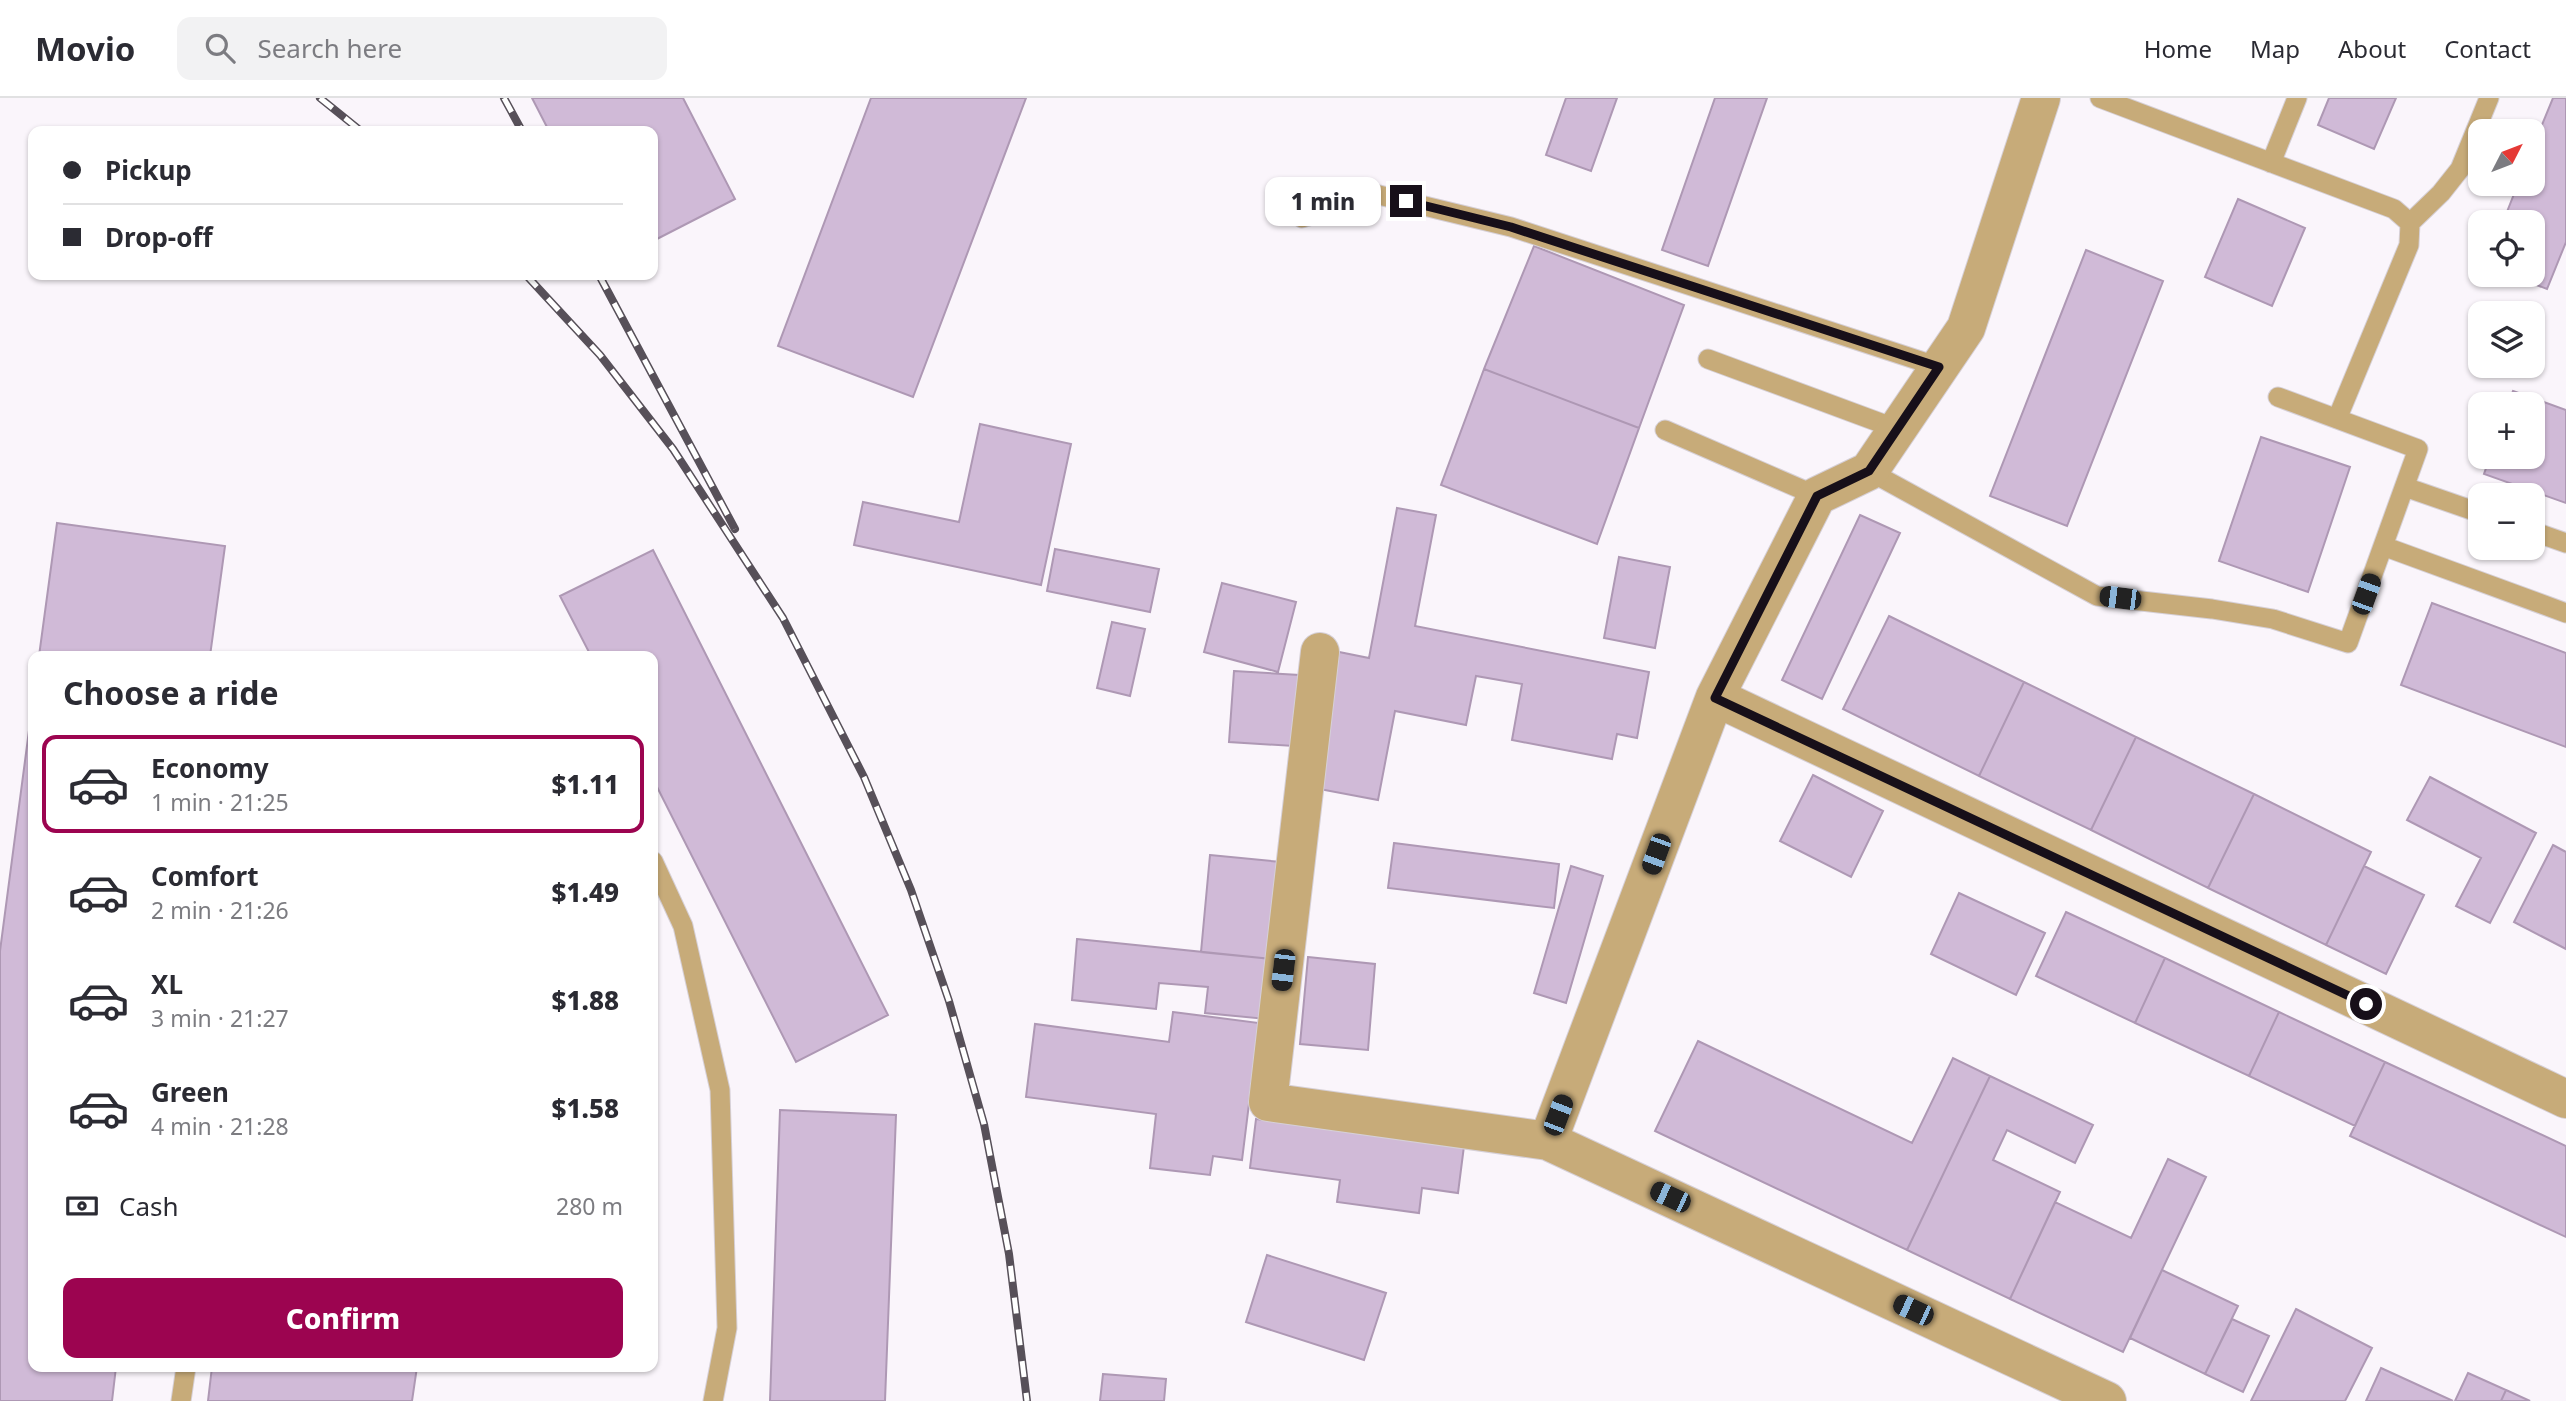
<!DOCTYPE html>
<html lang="en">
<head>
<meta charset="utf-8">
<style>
	body { margin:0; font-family:"Noto Sans",sans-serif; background:#f2f2f3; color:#2b2b33; height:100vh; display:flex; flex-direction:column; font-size:26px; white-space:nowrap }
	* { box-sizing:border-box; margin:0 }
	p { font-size:23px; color:#7c7c81 }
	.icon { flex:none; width:38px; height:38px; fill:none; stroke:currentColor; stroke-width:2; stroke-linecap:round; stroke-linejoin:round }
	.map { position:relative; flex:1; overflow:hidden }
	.details { position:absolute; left:28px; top:553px; width:630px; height:721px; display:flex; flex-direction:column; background:#fff; border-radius:14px; box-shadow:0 2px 5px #0004 }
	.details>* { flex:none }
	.banner { position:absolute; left:28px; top:28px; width:630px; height:154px; border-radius:14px; box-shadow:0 2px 5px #0004; display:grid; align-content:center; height:154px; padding:0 35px; background:#fff }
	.needle { width:46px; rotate:48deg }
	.tools { position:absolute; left:2468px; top:21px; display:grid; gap:14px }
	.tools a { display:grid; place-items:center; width:77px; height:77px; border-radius:14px; background:#fff; box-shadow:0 2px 5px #0004; font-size:35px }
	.end { position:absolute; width:32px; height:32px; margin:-16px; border:9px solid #170f19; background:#fff; box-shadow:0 0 0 4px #fff }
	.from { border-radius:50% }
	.bubble { position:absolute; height:49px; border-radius:14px; background:#fff; box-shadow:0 2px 5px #0004; font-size:23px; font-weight:800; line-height:49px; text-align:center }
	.car { position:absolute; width:21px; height:42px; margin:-21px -10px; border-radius:9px; box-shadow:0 0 5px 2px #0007; background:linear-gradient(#222 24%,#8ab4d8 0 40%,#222 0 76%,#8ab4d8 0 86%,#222 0) }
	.banner b { display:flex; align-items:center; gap:24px; height:66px; font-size:26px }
	.banner b+b { border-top:2px solid #e1e1e2 }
	.banner i { width:18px; height:18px; background:#2b2b33 }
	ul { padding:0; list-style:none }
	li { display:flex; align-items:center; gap:21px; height:98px; margin:0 14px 10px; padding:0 21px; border:4px solid transparent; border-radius:14px }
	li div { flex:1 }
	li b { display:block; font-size:26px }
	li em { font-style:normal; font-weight:800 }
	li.on { border-color:#9c0450 }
	li>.icon { width:63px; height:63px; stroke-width:1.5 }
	h2 { padding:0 35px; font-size:32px; line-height:84px }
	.pay { display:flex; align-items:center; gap:18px; height:77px; padding:0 35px; font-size:26px }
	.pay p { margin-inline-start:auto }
	.action { display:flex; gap:14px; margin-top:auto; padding:14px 35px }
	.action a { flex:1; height:80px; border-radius:14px; background:#9c0450; color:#fff; font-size:28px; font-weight:800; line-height:80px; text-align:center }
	header { display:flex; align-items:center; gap:42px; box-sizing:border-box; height:98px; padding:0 35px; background:#fff; border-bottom:2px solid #e1e1e2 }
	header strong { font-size:33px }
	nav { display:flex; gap:38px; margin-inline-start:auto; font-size:24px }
	.search { width:490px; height:63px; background:#f2f2f3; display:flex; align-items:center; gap:18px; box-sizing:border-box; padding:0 24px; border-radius:14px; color:#7c7c81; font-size:26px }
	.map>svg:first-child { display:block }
	.building { fill:#d0bad7; stroke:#ae98b4; stroke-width:2 }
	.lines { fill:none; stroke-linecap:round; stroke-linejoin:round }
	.lane-casing { stroke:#d6d0d7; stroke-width:21 }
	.street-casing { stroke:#d6d0d7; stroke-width:40 }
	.lane { stroke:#c7ab79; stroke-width:19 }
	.street { stroke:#c7ab79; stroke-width:38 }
	.rail-casing { stroke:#575059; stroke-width:8 }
	.rail { stroke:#fff; stroke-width:5; stroke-dasharray:16; stroke-linecap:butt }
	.route { stroke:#170f19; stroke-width:9 }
</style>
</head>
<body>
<header>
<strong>Movio</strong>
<div class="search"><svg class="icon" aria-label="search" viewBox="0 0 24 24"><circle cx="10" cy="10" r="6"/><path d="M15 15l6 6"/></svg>Search here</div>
<nav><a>Home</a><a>Map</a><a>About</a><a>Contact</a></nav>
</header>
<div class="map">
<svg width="2566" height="1303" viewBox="0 0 2566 1303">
	<rect width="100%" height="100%" fill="#faf5fb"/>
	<!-- building -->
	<path class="building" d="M532,0H683L735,101L653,143V33H549Z
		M871,0H1026L913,299L778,248Z
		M1566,0H1617L1591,73L1546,57Z
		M1715,0H1767L1708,168L1662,152Z
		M2329,0H2396L2374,51L2318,27Z
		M2553,0H2566V144L2547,191L2511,177H2532V124H2503L2518,86H2532V51Z
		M2238,101L2305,130L2272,208L2205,179Z
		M1534,148L1684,207L1639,330L1484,271Z
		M2086,152L2163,183L2067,428L1990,398Z
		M1484,271L1639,330L1597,446L1441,387Z
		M2513,293L2566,312V405L2484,376L2490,359H2532V306H2508Z
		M980,326L1071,346L1041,487L854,447L863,404L959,424Z
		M2261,339L2350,369L2308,494L2219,463Z
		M1397,410L1436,417L1415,528L1649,574L1637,640L1617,636L1612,661L1512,642L1522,586L1476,578L1466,627L1395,613L1378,702L1314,690L1339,554L1369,560Z
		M1860,417L1900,435L1822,601L1782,582Z
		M57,425L225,448L210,558H39Z
		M1055,451L1159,471L1150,514L1047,493Z
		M653,452L888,917L796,964L653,681V558H591L560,498Z
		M1619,459L1670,469L1655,550L1604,540Z
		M1222,485L1296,504L1278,574L1204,554Z
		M2432,505L2566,555V649L2401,587Z
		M1889,518L2024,584L1979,678L1843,611Z
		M1112,524L1145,531L1130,598L1097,590Z
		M1234,573L1299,577L1294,648L1229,644Z
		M2024,584L2136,639L2091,732L1979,678Z
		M33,602V1269H116L112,1303H0V853Z
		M2136,639L2254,696L2208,790L2091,732Z
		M1813,677L1883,713L1851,779L1780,743Z
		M2430,679L2536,735L2490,825L2456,808L2481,760L2407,722Z
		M2254,696L2371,754L2326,847L2208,790Z
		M1394,745L1559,766L1554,810L1388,790Z
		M2553,747L2566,754V851L2514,824Z
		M1210,757L1281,764L1271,861L1201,854Z
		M1571,768L1603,778L1566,905L1534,895Z
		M2364,768L2424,797L2386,876L2326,847Z
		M1959,795L2045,835L2016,897L1931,856Z
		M2066,814L2165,860L2135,925L2036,878Z
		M1077,841L1271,861L1266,921L1205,915L1208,889L1159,885L1156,911L1072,902Z
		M1308,859L1375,866L1368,952L1300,946Z
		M2165,860L2279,914L2249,978L2135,925Z
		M1173,914L1259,925L1242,1062L1213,1058L1210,1077L1150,1070L1156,1016L1026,999L1035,926L1169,944Z
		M2279,914L2385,964L2355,1028L2249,978Z
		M1698,943L1912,1045L1953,960L1990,978L1907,1152L1655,1033Z
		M2385,964L2566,1048V1139L2350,1038Z
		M1990,978L2093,1027L2075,1065L2007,1032L1993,1062L2060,1094L2010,1201L1907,1152Z
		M780,1012L896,1017L885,1303H770Z
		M1256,1021L1464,1048L1458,1095L1422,1090L1419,1115L1337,1104L1340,1082L1250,1070Z
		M2168,1061L2206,1079L2123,1254L2010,1201L2055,1104L2131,1140Z
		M1267,1157L1386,1195L1364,1262L1246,1224Z
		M2162,1172L2238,1208L2205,1276L2130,1240Z
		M2296,1211L2372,1250L2345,1303H2251Z
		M2232,1221L2269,1238L2243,1294L2205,1276Z
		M212,1269H417L412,1303H208Z
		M2381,1270L2453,1303H2366Z
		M2468,1275L2506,1292L2501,1303H2455Z
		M1103,1276L1166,1281L1164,1303H1100Z
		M2506,1292L2530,1303H2501Z"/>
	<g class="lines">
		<!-- lane casing -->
		<g class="lane-casing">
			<path id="lane" d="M2100,0L2394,111L2410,125L2409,147L2337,321
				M2271,65L2297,0
				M1302,120L1379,97L1511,129L1939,269
				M2410,125L2441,95L2460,71L2489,0
				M1708,261L1897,331
				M1665,332L1817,398
				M1869,373L2097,498L2212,511L2273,521L2348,545L2418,351L2278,299
				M2405,389L2480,415
				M2532,433L2566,445
				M2383,448L2566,515
				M653,763L683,828L720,992L727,1230L713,1303
				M181,1303L186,1269"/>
		</g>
		<!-- street casing -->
		<g class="street-casing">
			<path id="street" d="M1320,554L1268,1004L1548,1043L2107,1303
				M1715,599L2566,1001
				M1548,1043L1715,599L1817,398L1869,373L1966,230L2041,0"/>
		</g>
		<!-- lane -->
		<use href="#lane" class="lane"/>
		<!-- street -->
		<use href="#street" class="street"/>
		<!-- rail casing -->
		<g class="rail-casing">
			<path id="rail" d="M320,0L361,33
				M504,0L522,33
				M526,177L600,257L673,351L783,520L864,679L911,792L949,903L984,1026L1009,1156L1027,1303
				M599,177L735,431"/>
		</g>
		<!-- rail -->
		<use href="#rail" class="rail"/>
	</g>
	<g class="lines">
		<!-- route -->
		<path class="route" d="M1406,103L1511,129L1939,269L1869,373L1817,398L1715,600L2366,906"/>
	</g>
</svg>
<div class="tools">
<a><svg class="needle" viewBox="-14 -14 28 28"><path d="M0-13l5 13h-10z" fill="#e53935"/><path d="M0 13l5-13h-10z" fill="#7c7c81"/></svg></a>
<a><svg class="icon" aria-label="locate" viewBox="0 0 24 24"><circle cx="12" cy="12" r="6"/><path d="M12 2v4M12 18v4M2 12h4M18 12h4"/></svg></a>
<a><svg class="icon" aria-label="layers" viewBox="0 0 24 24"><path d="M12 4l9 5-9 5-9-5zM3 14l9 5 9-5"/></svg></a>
<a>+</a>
<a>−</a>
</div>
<i class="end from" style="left:2366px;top:906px"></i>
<i class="end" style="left:1406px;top:103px"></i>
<div class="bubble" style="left:1265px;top:79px;width:116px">1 min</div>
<i class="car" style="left:2366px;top:496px;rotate:20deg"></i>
<i class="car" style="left:2120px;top:500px;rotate:277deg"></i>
<i class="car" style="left:1656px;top:756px;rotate:200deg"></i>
<i class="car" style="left:1283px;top:872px;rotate:187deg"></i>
<i class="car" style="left:1558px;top:1017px;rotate:21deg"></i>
<i class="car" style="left:1670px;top:1099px;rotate:295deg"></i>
<i class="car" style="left:1913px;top:1212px;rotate:295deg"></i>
<div class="banner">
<b><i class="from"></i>Pickup</b>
<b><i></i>Drop-off</b>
</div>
<section class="details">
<h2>Choose a ride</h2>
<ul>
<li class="on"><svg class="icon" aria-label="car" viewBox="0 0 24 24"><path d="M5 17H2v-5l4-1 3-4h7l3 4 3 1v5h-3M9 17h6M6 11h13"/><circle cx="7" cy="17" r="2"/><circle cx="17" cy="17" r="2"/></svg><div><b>Economy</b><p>1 min · 21:25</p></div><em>$1.11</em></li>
<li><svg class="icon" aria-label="car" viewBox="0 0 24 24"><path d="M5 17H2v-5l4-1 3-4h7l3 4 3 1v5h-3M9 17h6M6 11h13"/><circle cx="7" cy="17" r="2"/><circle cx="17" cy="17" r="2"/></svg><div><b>Comfort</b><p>2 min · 21:26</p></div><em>$1.49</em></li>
<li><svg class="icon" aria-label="car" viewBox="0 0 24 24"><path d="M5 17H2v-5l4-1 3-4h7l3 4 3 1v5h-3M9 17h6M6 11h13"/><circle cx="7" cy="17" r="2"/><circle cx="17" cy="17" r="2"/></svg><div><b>XL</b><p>3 min · 21:27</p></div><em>$1.88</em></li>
<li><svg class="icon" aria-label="car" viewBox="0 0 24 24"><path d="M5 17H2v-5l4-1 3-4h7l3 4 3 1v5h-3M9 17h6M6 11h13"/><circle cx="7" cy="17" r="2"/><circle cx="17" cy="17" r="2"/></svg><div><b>Green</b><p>4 min · 21:28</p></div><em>$1.58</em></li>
</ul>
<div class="pay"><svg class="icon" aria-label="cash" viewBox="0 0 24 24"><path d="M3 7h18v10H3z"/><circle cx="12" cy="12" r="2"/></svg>Cash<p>280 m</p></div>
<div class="action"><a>Confirm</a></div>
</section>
</div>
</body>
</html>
